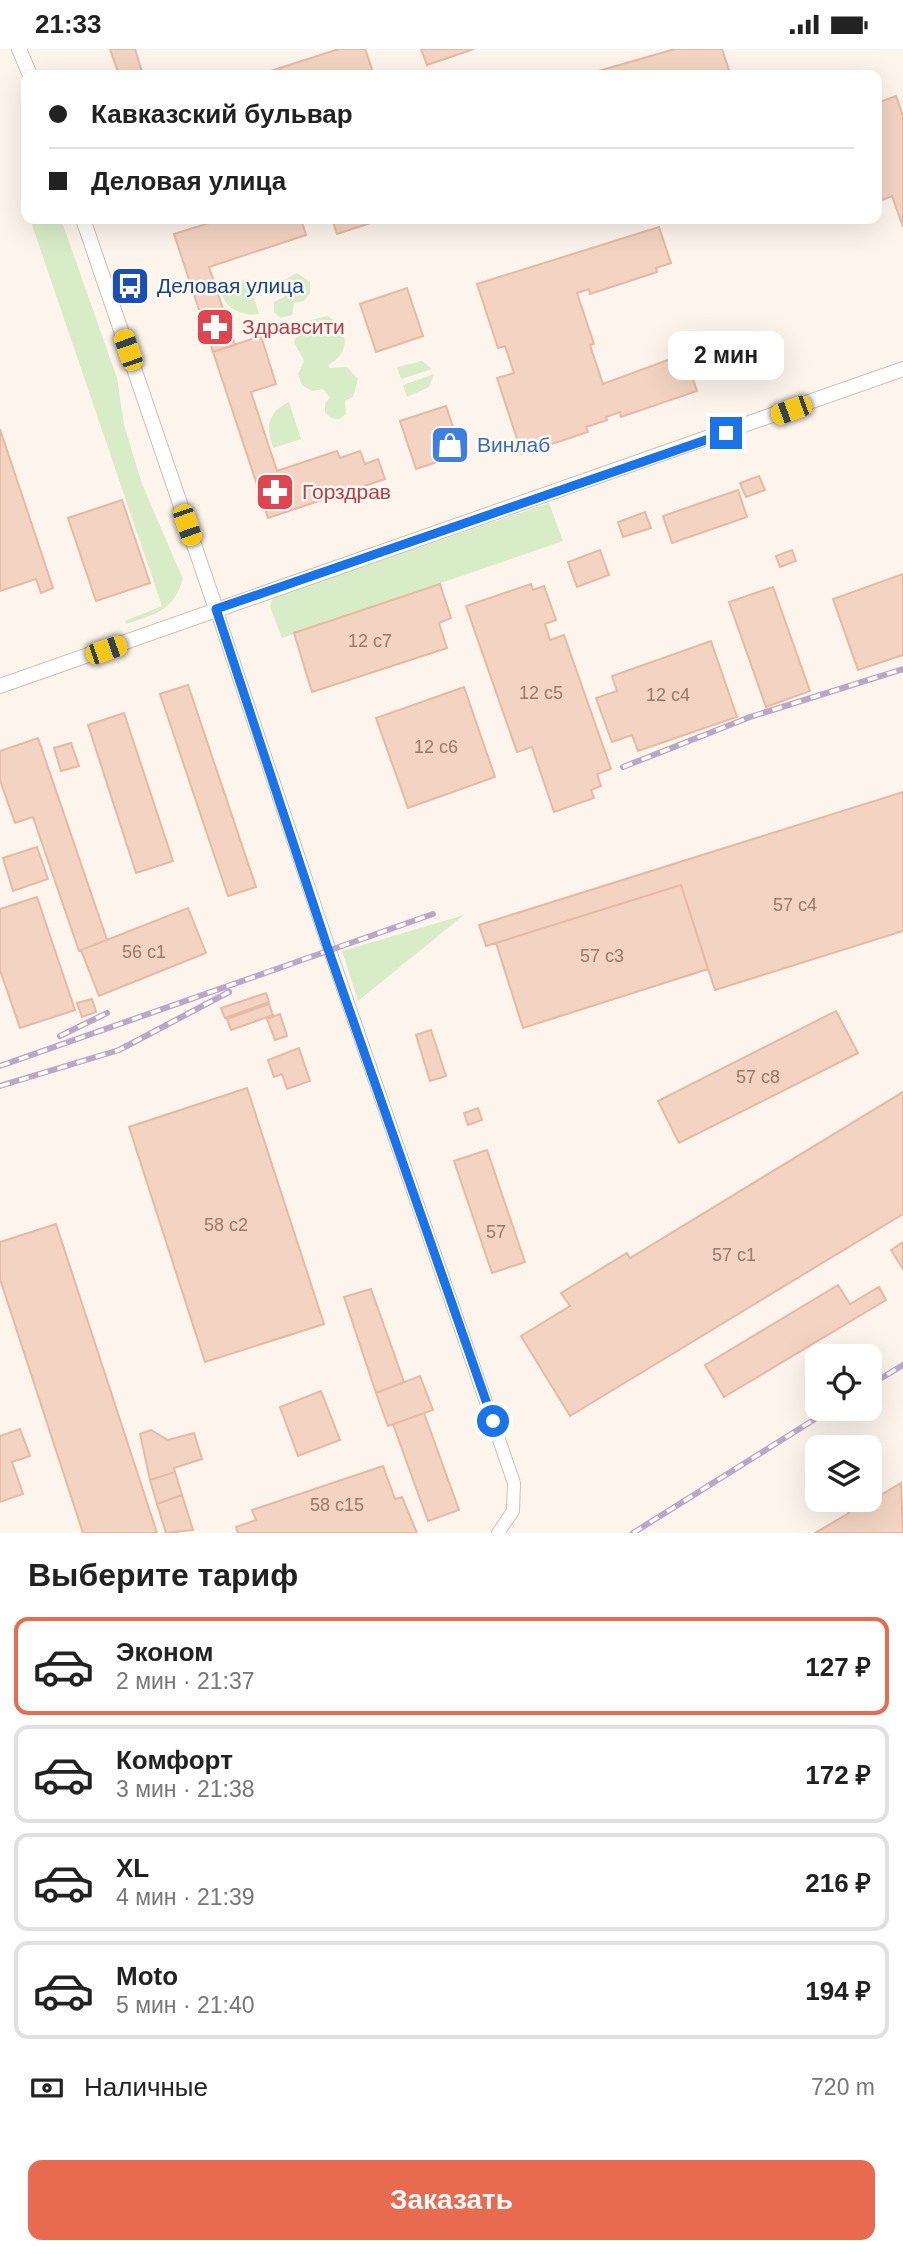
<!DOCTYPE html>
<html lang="ru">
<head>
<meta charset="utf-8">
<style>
	body { margin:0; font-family:Arial,sans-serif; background:#f2f2f2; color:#222; height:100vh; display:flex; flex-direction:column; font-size:26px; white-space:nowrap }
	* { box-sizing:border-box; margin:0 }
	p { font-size:23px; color:#767676 }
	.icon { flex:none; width:38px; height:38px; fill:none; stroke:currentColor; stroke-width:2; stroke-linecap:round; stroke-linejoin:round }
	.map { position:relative; height:1484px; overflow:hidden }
	.sheet { display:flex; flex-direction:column; background:#fff; flex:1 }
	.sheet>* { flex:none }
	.hud { position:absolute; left:21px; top:21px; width:861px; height:154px; border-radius:14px; box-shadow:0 7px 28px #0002; display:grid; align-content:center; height:154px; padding:0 28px; background:#fff }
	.buttons { position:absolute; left:805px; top:1295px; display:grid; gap:14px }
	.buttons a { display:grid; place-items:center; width:77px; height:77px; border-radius:14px; background:#fff; box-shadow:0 7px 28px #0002; font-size:35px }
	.end { position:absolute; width:32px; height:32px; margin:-16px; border:9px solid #1a73e8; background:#fff; box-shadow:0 0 0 4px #fff }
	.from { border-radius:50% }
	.bubble { position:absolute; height:49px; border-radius:14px; background:#fff; box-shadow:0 7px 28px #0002; font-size:23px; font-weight:600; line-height:49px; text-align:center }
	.car { position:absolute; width:21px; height:42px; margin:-21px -10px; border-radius:9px; box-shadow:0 0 5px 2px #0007; background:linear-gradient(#f5c518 24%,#345 0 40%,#f5c518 0 76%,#345 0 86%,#f5c518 0) }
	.hud b { display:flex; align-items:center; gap:24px; height:66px; font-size:26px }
	.hud b+b { border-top:2px solid #e0e0e0 }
	.hud i { width:18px; height:18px; background:#222 }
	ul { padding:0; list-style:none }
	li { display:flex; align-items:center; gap:21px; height:98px; margin:0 14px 10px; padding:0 14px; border:4px solid #e0e0e0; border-radius:14px }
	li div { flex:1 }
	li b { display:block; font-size:26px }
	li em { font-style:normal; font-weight:600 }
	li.current { border-color:#e86a4f }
	li>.icon { width:63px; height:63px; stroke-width:1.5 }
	h2 { padding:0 28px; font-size:32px; line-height:84px }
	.pay { display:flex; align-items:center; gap:18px; height:77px; padding:0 28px; font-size:26px }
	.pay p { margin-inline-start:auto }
	.button { display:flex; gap:14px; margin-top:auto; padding:14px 28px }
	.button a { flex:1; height:80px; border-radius:14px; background:#e86a4f; color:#fff; font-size:28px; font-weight:600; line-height:80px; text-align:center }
	.status { display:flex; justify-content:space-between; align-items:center; height:49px; padding:0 35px; background:#fff; direction:ltr }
	.status svg { height:19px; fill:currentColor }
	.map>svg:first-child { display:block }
	.green { fill:#d9ecc8 }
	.building { fill:#f3d4c2; stroke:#e7b9a2; stroke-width:2 }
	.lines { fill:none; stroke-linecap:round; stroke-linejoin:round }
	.minor-casing { stroke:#d1bdaf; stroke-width:14 }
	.tertiary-casing { stroke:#d1bdaf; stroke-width:16 }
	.minor { stroke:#fff; stroke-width:12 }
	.tertiary { stroke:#fff; stroke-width:14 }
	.rail-casing { stroke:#b8a7c9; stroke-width:6 }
	.rail { stroke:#fffaf3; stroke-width:3.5; stroke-dasharray:10; stroke-linecap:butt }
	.route { stroke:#1a73e8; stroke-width:9 }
	.labels { text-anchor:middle; stroke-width:5; stroke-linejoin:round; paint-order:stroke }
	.number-label { font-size:18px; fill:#98796a }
	.transit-label { font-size:21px; fill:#164399; stroke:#fffaf3; text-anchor:start }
	.health-label { font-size:21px; fill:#be3a42; stroke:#fffaf3; text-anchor:start }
	.shop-label { font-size:21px; fill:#366cbe; stroke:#fffaf3; text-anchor:start }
</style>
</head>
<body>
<div class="status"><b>21:33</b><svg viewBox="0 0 49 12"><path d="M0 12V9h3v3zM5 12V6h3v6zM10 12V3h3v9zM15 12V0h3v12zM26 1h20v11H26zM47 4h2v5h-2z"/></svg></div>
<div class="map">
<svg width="903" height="1484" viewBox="0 0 903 1484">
	<rect width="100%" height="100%" fill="#fdf5eb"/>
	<!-- green -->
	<path class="green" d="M30,170H61L117,329L124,376L142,435L183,530C173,563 155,565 126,575L125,572L162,557Z
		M297,224L310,233V244L304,252L294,254L292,266L281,269L274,263V253L284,248V231Z
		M248,230L259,265C242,268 220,258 222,238Z
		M327,267C350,278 351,305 328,316L330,319L347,318L358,330L353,348L345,352L346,365L339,370L331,369L325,363V354L330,349L323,340L312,342L302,336L298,325L304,312L294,293L303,273Z
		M422,312L432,320L401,330L397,318Z
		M434,325L429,338L407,348L403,336Z
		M289,353L301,390L273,399C265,377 268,363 289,353Z
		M549,454L563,492L282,589L270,558L273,548Z
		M464,866L358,952L342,902Z"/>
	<!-- building -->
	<path class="building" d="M110,0H135L143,26H119Z
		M339,0H365L374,26H282L280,19Z
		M421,0H474L427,16Z
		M675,0H722L729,21L714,26H596L595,23Z
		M280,19L282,26H258Z
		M896,47L903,67V178L892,147L877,153V54Z
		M222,170H301L306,186L209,218L235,296L213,303L174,185Z
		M332,170H383L337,185Z
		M659,178L671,214L656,219L657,223L590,245L589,240L577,244L594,295L590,296L603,335L684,305L697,342L621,368L620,363L606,368L607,371L586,378L588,383L522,405L497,329L514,324L505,297L498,299L477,235Z
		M407,239L423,287L376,303L360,255Z
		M261,287L276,335L251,343L277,422L337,402L340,409L360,402L365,415L378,410L385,430L268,469L213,303Z
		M446,357L462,405L416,420L400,372Z
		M0,380L53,539L41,544L36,530L0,542Z
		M759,427L765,441L746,448L740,434Z
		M738,441L747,468L672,494L663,467Z
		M122,451L150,534L96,552L68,469Z
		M645,463L651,479L623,488L618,473Z
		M600,501L609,526L577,538L568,513Z
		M792,501L796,512L780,518L776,507Z
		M903,525V606L858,621L833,550Z
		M440,535L451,569L439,574L447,599L312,643L294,584Z
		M531,535L533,541L544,537L556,571L545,575L550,591L564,586L611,720L597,725L601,737L591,741L594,749L554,763L532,698L517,703L466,557Z
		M773,538L810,642L766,658L729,553Z
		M711,592L737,668L638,702L632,686L612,693L596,649L617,642L612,627Z
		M188,636L256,838L228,847L160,645Z
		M464,638L495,728L408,759L376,669Z
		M124,664L173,812L136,824L88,676Z
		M38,689L107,891L79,902L33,768L15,774L0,731V702Z
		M71,694L79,717L61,722L54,699Z
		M903,743V882L715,941L681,836L486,897L479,876Z
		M37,798L48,830L13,842L3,809Z
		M681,836L708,920L523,979L496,894Z
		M37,848L75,961L20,979L0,921V860Z
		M188,859L206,904L99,947L81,901Z
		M266,944L269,953L225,969L221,959Z
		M92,950L96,963L82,968L77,954Z
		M269,955L273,966L231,981L227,970Z
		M836,962L858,1004L679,1094L658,1052Z
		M280,965L287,987L275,991L267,970Z
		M431,981L446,1027L430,1032L416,986Z
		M299,999L310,1032L287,1040L282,1025L274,1028L268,1011Z
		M247,1039L324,1275L205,1313L129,1078Z
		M903,1043V1165L570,1367L521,1287L570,1257L561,1244L627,1204L630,1209Z
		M478,1059L482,1071L468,1076L464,1064Z
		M487,1101L525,1213L492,1224L454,1112Z
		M56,1175L157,1484H83L0,1230V1193Z
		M903,1193V1220L891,1201Z
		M838,1236L850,1255L879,1238L886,1251L724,1348L705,1316Z
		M371,1240L404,1333L376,1344L344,1248Z
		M420,1327L433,1361L388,1377L376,1344Z
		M321,1342L340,1391L298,1407L280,1358Z
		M424,1364L459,1461L428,1472L393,1375Z
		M20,1380L30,1407L12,1413L23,1445L0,1453V1387Z
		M151,1381L168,1391L194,1384L202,1410L174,1419L175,1423L150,1431L140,1385Z
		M383,1417L395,1450L402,1448L417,1484H238L236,1478L256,1471L252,1461Z
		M175,1423L182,1446L157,1455L150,1431Z
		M901,1434L903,1484H815L849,1464L841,1451L869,1453Z
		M182,1446L193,1481L166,1484L157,1455Z"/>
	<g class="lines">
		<!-- minor casing -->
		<g class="minor-casing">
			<path id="minor" d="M216,560L329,899L514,1434L513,1462L498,1484"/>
		</g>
		<!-- tertiary casing -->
		<g class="tertiary-casing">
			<path id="tertiary" d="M19,0L30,26
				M83,170L216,560
				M0,637L903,320"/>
		</g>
		<!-- minor -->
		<use href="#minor" class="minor"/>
		<!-- tertiary -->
		<use href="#tertiary" class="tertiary"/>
		<!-- rail casing -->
		<g class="rail-casing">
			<path id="rail" d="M623,718L750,668L903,620
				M60,987L107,964
				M0,1017L433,865
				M0,1037L119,1001L229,943
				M870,1336L903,1316
				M633,1484L831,1360"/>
		</g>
		<!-- rail -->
		<use href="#rail" class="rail"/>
	</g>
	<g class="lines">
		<!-- route -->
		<path class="route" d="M493,1372L328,900L216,560L726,384"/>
	</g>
	<!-- icons -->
	<defs>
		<g id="bus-square" transform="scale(2.0125)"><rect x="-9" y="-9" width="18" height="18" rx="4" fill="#1a4fb4" stroke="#fffaf3"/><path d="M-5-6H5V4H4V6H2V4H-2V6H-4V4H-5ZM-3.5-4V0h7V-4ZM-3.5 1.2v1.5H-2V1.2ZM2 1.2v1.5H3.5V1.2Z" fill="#fff"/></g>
		<g id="pharmacy-square" transform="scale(2.0125)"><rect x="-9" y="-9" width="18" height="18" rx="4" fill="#e0444e" stroke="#fffaf3"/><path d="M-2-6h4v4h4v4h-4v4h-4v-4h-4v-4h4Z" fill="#fff"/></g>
		<g id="shop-square" transform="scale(2.0125)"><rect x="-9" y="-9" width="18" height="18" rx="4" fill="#3f7fe0" stroke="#fffaf3"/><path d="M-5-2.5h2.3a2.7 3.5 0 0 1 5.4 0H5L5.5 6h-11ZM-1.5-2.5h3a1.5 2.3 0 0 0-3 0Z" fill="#fff"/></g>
	</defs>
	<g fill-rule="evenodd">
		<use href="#bus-square" x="130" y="237"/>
		<use href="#pharmacy-square" x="215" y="278"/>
		<use href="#shop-square" x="450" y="396"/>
		<use href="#pharmacy-square" x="275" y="443"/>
	</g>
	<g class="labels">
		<!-- number labels -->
		<g class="number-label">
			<text x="370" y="598">12 с7</text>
			<text x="541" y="650">12 с5</text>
			<text x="668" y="652">12 с4</text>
			<text x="436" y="704">12 с6</text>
			<text x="795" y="862">57 с4</text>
			<text x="144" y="909">56 с1</text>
			<text x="602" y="913">57 с3</text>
			<text x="758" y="1034">57 с8</text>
			<text x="226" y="1182">58 с2</text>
			<text x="496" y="1189">57</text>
			<text x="734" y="1212">57 с1</text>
			<text x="337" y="1462">58 с15</text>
		</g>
		<!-- transit labels -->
		<g class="transit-label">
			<text x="157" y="244">Деловая улица</text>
		</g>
		<!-- health labels -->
		<g class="health-label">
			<text x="242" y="285">Здравсити</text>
			<text x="302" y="450">Горздрав</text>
		</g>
		<!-- shop labels -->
		<g class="shop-label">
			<text x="477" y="403">Винлаб</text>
		</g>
	</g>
</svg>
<div class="buttons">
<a><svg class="icon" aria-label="locate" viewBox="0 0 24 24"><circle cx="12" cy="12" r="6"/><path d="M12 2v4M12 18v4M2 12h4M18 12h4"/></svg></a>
<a><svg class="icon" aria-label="layers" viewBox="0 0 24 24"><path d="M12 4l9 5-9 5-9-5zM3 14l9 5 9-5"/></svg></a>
</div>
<i class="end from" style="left:493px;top:1372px"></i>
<i class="end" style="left:726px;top:384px"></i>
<div class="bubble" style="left:668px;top:282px;width:116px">2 мин</div>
<i class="car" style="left:128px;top:301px;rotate:341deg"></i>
<i class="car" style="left:791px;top:361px;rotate:250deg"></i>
<i class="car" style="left:187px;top:476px;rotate:161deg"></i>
<i class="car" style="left:106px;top:601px;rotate:71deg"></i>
<div class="hud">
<b><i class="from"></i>Кавказский бульвар</b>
<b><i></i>Деловая улица</b>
</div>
</div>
<section class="sheet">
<h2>Выберите тариф</h2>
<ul>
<li class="current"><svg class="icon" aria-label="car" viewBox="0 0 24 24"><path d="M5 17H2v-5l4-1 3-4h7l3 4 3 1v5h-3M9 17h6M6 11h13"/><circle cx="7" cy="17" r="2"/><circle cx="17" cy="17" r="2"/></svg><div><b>Эконом</b><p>2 мин · 21:37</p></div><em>127 ₽</em></li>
<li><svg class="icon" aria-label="car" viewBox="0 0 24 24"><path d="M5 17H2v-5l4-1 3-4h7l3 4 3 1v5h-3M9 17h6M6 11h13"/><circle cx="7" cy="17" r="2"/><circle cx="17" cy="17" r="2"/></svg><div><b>Комфорт</b><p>3 мин · 21:38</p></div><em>172 ₽</em></li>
<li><svg class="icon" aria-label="car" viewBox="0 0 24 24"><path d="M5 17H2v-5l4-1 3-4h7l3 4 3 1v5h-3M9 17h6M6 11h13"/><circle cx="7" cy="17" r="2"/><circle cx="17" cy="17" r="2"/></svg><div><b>XL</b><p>4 мин · 21:39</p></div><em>216 ₽</em></li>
<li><svg class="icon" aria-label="car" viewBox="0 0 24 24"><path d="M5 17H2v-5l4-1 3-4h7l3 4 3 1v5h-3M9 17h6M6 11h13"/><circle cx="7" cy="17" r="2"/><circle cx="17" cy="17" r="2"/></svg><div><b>Moto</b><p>5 мин · 21:40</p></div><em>194 ₽</em></li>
</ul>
<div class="pay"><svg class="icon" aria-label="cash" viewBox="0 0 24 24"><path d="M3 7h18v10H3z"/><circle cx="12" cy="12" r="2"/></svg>Наличные<p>720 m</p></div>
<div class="button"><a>Заказать</a></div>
</section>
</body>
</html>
